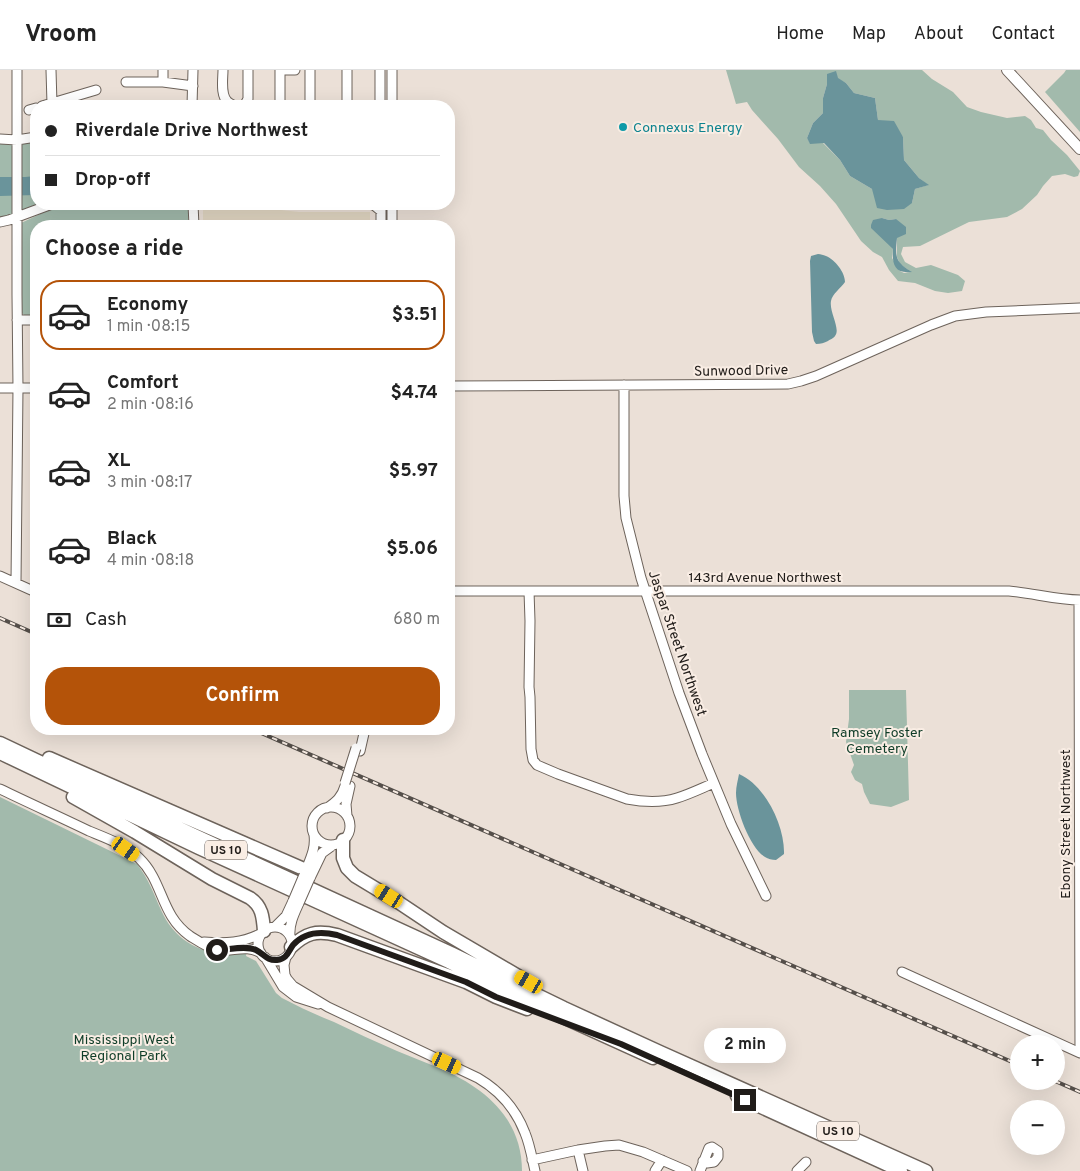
<!DOCTYPE html>
<html lang="en">
<head>
<meta charset="utf-8">
<style>
	body { margin:0; font-family:Overpass,sans-serif; background:#f2f2f2; color:#222; height:100vh; display:flex; flex-direction:column; font-size:19px; white-space:nowrap }
	* { box-sizing:border-box; margin:0 }
	p { font-size:16px; color:#767676 }
	.icon { flex:none; width:28px; height:28px; fill:none; stroke:currentColor; stroke-width:2; stroke-linecap:round; stroke-linejoin:round }
	.map { position:relative; flex:1; overflow:hidden }
	.panel { position:absolute; left:30px; top:150px; width:425px; height:515px; display:flex; flex-direction:column; background:#fff; border-radius:20px; box-shadow:0 5px 20px #0002 }
	.panel>* { flex:none }
	.banner { position:absolute; left:30px; top:30px; width:425px; height:110px; border-radius:20px; box-shadow:0 5px 20px #0002; display:grid; align-content:center; height:110px; padding:0 15px; background:#fff }
	.fabs { position:absolute; left:1010px; top:965px; display:grid; gap:10px }
	.fabs a { display:grid; place-items:center; width:55px; height:55px; border-radius:50%; background:#fff; box-shadow:0 5px 20px #0002; font-size:25px }
	.end { position:absolute; width:22px; height:22px; margin:-11px; border:6px solid #201c19; background:#fff; box-shadow:0 0 0 2px #fff }
	.from { border-radius:50% }
	.bubble { position:absolute; height:35px; border-radius:18px; background:#fff; box-shadow:0 5px 20px #0002; font-size:16px; font-weight:700; line-height:35px; text-align:center }
	.car { position:absolute; width:15px; height:30px; margin:-15px -8px; border-radius:6px; box-shadow:0 0 4px 1px #0007; background:linear-gradient(#f5c518 24%,#345 0 40%,#f5c518 0 76%,#345 0 86%,#f5c518 0) }
	.banner b { display:flex; align-items:center; gap:18px; height:48px; font-size:19px }
	.banner b+b { border-top:1px solid #e0e0e0 }
	.banner i { width:12px; height:12px; background:#222 }
	ul { padding:0; list-style:none }
	li { display:flex; align-items:center; gap:15px; height:70px; margin:0 10px 8px; padding:0 5px; border:2px solid transparent; border-radius:20px }
	li div { flex:1 }
	li b { display:block; font-size:19px }
	li em { font-style:normal; font-weight:700 }
	li.on { border-color:#b45309 }
	li>.icon { width:45px; height:45px; stroke-width:1.5 }
	h2 { padding:0 15px; font-size:22px; line-height:60px }
	.pay { display:flex; align-items:center; gap:12px; height:55px; padding:0 15px; font-size:19px }
	.pay p { margin-inline-start:auto }
	.cta { display:flex; gap:10px; margin-top:auto; padding:10px 15px }
	.cta a { flex:1; height:58px; border-radius:20px; background:#b45309; color:#fff; font-size:20px; font-weight:700; line-height:58px; text-align:center }
	header { display:flex; align-items:center; gap:30px; box-sizing:border-box; height:70px; padding:0 25px; background:#fff; border-bottom:1px solid #e0e0e0 }
	header strong { font-size:24px }
	nav { display:flex; gap:28px; margin-inline-start:auto; font-size:18px }
	.map>svg:first-child { display:block }
	.education { fill:#e2d7c3 }
	.green { fill:#a2baac; fill-rule:evenodd }
	.water { fill:#6a949b }
	.lines { fill:none; stroke-linecap:round; stroke-linejoin:round }
	.minor-casing { stroke:#6d635b; stroke-width:11 }
	.major-casing { stroke:#6d635b; stroke-width:12 }
	.highway-casing { stroke:#6d635b; stroke-width:15 }
	.minor { stroke:#fff; stroke-width:9 }
	.major { stroke:#fff; stroke-width:10 }
	.highway { stroke:#fff; stroke-width:12 }
	.rail-casing { stroke:#554f4a; stroke-width:4 }
	.rail { stroke:#f9ede4; stroke-width:2; stroke-dasharray:5.5; stroke-linecap:butt }
	.minor-bridge-casing { stroke:#6d635b; stroke-width:11; stroke-linecap:butt }
	.minor-bridge { stroke:#fff; stroke-width:9 }
	.route { stroke:#201c19; stroke-width:6 }
	.culture-dot { fill:#0f9aa8; stroke:#f9ede4; stroke-width:2 }
	.labels { text-anchor:middle; stroke-width:4; stroke-linejoin:round; paint-order:stroke }
	.shield { fill:#f9ede4; stroke:#615b56; stroke-width:1 }
	.shield-label { font-size:12px; font-weight:bold; fill:#201c19 }
	.culture-label { font-size:14px; fill:#0d838f; stroke:#f9ede4; text-anchor:start }
	.street-label { font-size:14px; fill:#201c19; stroke:#f9ede4 }
	.park-label { font-size:14px; fill:#0f3d28; stroke:#f9ede4 }
</style>
</head>
<body>
<header>
<strong>Vroom</strong>
<nav><a>Home</a><a>Map</a><a>About</a><a>Contact</a></nav>
</header>
<div class="map">
<svg width="1080" height="1101" viewBox="0 0 1080 1101">
	<rect width="100%" height="100%" fill="#ebe0d7"/>
	<!-- education -->
	<path class="education" d="M203,134H251L272,139L299,142H370V156H203Z"/>
	<!-- green -->
	<path class="green" d="M726,0H922L932,9L953,22L967,37L981,42L1007,48L1025,46L1031,50L1036,58L1043,60L1051,70L1067,85L1080,101L1078,106L1074,107L1065,104L1052,106L1043,116L1037,125L1022,139L1007,147L969,152L920,176L903,177L901,184L905,192L916,198L931,195L958,205L965,211L962,221L948,223L935,221L915,213L898,211L889,200L882,187L873,182L861,171L836,134L820,116L799,97L778,69L752,40L747,32L736,34ZM827,4L846,13L854,23L875,28L878,50L903,67L904,90L919,108L928,115L915,119L912,133L872,119L850,106L840,90L823,73H810L807,68L813,53L823,43V28L827,14ZM882,148L889,150L896,149L897,167V187L900,194L911,202L904,203L900,201L892,188L893,179Z
		M1066,0H1080V62L1045,22L1064,3Z
		M36,70V134H45L0,149V72Z
		M65,134H188V156H36V246H25L22,243V241L21,153L53,138Z
		M216,134H233L234,139H215Z
		M849,620H906L909,730L891,737L870,734L864,722L862,714L855,710L851,702L854,695L846,672L849,649Z
		M0,727L137,794C149,809 154,825 162,842C172,864 192,880 216,882C225,884 237,882 247,881L246,886L256,891L276,923L282,928C299,937 316,945 334,952C355,962 376,972 397,981C411,987 425,992 439,998C484,1017 522,1048 522,1101H0Z"/>
	<!-- water -->
	<path class="water" d="M836,1L838,8L846,13L854,23L875,28L878,50L894,51L903,67L904,90L919,108L929,115L915,119L912,133L904,139L887,140L877,138L872,119L850,106L840,90L824,73L810,74L807,68L813,53L823,43V28L827,14V4Z
		M36,106V125L0,126V107H25Z
		M882,148L889,150L896,149L906,157V164L897,168C895,187 895,192 912,202C894,204 892,194 893,179L871,158V155L873,150Z
		M818,184C821,184 823,185 826,186C835,190 845,202 845,212C841,218 832,224 831,231C829,242 841,259 835,266C834,268 829,270 828,271C824,273 821,274 816,274L814,271L812,262L810,191L811,186Z
		M739,704C765,715 785,756 784,784L776,790C772,790 768,789 765,787C750,778 736,740 736,723C736,716 738,710 739,704Z"/>
	<g class="lines">
		<!-- minor casing -->
		<g class="minor-casing">
			<path id="minor" d="M51,0L52,34
				M163,0V12
				M223,0C223,9 220,26 228,32C230,34 233,35 235,36
				M280,0H295
				M310,0V36
				M347,0V36
				M380,0V36
				M392,0V36
				M126,12H163L193,16
				M42,36L96,20
				M192,36L193,0
				M244,36L248,29V0
				M280,36V0
				M29,40L36,38
				M0,69L17,70L36,67
				M193,134L194,156
				M291,134H370L375,136L381,141
				M392,134V156
				M381,136V156
				M0,152L9,150L52,134
				M17,250H36
				M624,315V426L626,448L641,508L679,623L702,684L731,754L766,826
				M449,316L788,314L801,311L816,306L931,255L955,246L986,242L1080,238
				M0,318H36
				M0,506L31,520
				M16,513L18,318L17,225V0
				M449,521H1009C1033,523 1056,530 1080,530
				M529,521L530,551L529,617L530,627L531,679L533,690L537,695L558,704L627,729C643,732 661,733 677,728C690,724 702,718 714,713
				M1079,530L1080,979
				M360,681L365,659
				M0,719C29,733 60,747 89,761C106,768 126,775 139,788C164,812 160,845 190,866C198,871 208,878 217,880C233,882 246,874 261,883
				M312 756a19 19 0 1 1 38 0a19 19 0 1 1-38 0Z
				M327,738C336,732 342,727 345,716
				M347,746L346,734L350,716
				M304,805C309,791 316,780 314,765
				M310,808L322,783L333,775
				M275,857L286,846L293,831
				M258 874a17 17 0 1 1 34 0a17 17 0 1 1-34 0Z
				M290,866C289,854 294,844 299,833
				M204,872C225,874 243,873 262,863
				M265,887L283,917L296,927L318,934
				M286,887L284,895L285,905L287,909L293,916L328,937L478,1008C500,1021 516,1039 525,1063C530,1075 532,1088 535,1101
				M902,902L1080,983
				M578,1080L583,1101
				M532,1090L578,1080L605,1076L619,1075L643,1082L687,1101
				M655,1101L662,1090
				M700,1101L709,1078L712,1077L718,1081V1087L714,1092L707,1093L703,1091
				M797,1101L806,1092"/>
		</g>
		<!-- major casing -->
		<g class="major-casing">
			<path id="major" d="M1007,0L1080,79"/>
		</g>
		<!-- highway casing -->
		<g class="highway-casing">
			<path id="highway" d="M0,673L192,764L453,884L564,938L660,982L926,1101
				M0,683L199,778L449,892L534,934L653,988
				M49,688L306,800
				M73,727L135,762L212,809L250,828C262,836 263,847 264,861
				M343,770V788L347,798L355,806L398,832L443,862L525,910
				M291,877C306,863 316,860 337,865L466,912L496,927L527,939
				M737,1026L901,1101"/>
		</g>
		<!-- minor -->
		<use href="#minor" class="minor"/>
		<!-- major -->
		<use href="#major" class="major"/>
		<!-- highway -->
		<use href="#highway" class="highway"/>
		<!-- rail casing -->
		<g class="rail-casing">
			<path id="rail" d="M0,548L36,564
				M252,659L1019,995
				M1055,1011L1080,1022"/>
		</g>
		<!-- rail -->
		<use href="#rail" class="rail"/>
		<!-- minor-bridge casing -->
		<g class="minor-bridge-casing">
			<path id="minor-bridge" d="M345,713L356,678
				M293,831L304,805
				M299,833L310,808"/>
		</g>
		<!-- minor-bridge -->
		<use href="#minor-bridge" class="minor-bridge"/>
	</g>
	<g class="lines">
		<!-- route -->
		<path class="route" d="M217,880C228,880 246,875 256,880C264,884 267,891 277,890C287,889 288,882 293,875C305,862 320,861 337,865L466,912L496,927L621,974L745,1030"/>
	</g>
	<!-- markers -->
	<circle class="culture-dot" cx="623" cy="57" r="5"/>
	<g class="labels">
		<!-- shield labels -->
		<g class="shield">
			<rect x="205" y="770.5" width="42" height="19" rx="4"/>
			<rect x="817" y="1051.5" width="42" height="19" rx="4"/>
		</g>
		<g class="shield-label">
			<text x="226" y="784">US 10</text>
			<text x="838" y="1065">US 10</text>
		</g>
		<!-- culture labels -->
		<g class="culture-label">
			<text x="633" y="62">Connexus Energy</text>
		</g>
		<!-- street labels -->
		<g class="street-label">
			<text transform="translate(741 300) rotate(-1)" y="5">Sunwood Drive</text>
			<text x="765" y="512">143rd Avenue Northwest</text>
			<text transform="translate(678 573) rotate(71)" y="5">Jaspar Street Northwest</text>
			<text transform="translate(1065 754) rotate(-90)" y="5">Ebony Street Northwest</text>
		</g>
		<!-- park labels -->
		<g class="park-label">
			<text x="877" y="667">Ramsey Foster<tspan x="877" dy="16">Cemetery</tspan></text>
			<text x="124" y="974">Mississippi West<tspan x="124" dy="16">Regional Park</tspan></text>
		</g>
	</g>
</svg>
<div class="fabs">
<a>+</a>
<a>−</a>
</div>
<i class="end from" style="left:217px;top:880px"></i>
<i class="end" style="left:745px;top:1030px"></i>
<div class="bubble" style="left:704px;top:958px;width:82px">2 min</div>
<i class="car" style="left:126px;top:779px;rotate:125deg"></i>
<i class="car" style="left:389px;top:826px;rotate:302deg"></i>
<i class="car" style="left:529px;top:912px;rotate:300deg"></i>
<i class="car" style="left:447px;top:993px;rotate:115deg"></i>
<div class="banner">
<b><i class="from"></i>Riverdale Drive Northwest</b>
<b><i></i>Drop-off</b>
</div>
<section class="panel">
<h2>Choose a ride</h2>
<ul>
<li class="on"><svg class="icon" aria-label="car" viewBox="0 0 24 24"><path d="M5 17H2v-5l4-1 3-4h7l3 4 3 1v5h-3M9 17h6M6 11h13"/><circle cx="7" cy="17" r="2"/><circle cx="17" cy="17" r="2"/></svg><div><b>Economy</b><p>1 min · 08:15</p></div><em>$3.51</em></li>
<li><svg class="icon" aria-label="car" viewBox="0 0 24 24"><path d="M5 17H2v-5l4-1 3-4h7l3 4 3 1v5h-3M9 17h6M6 11h13"/><circle cx="7" cy="17" r="2"/><circle cx="17" cy="17" r="2"/></svg><div><b>Comfort</b><p>2 min · 08:16</p></div><em>$4.74</em></li>
<li><svg class="icon" aria-label="car" viewBox="0 0 24 24"><path d="M5 17H2v-5l4-1 3-4h7l3 4 3 1v5h-3M9 17h6M6 11h13"/><circle cx="7" cy="17" r="2"/><circle cx="17" cy="17" r="2"/></svg><div><b>XL</b><p>3 min · 08:17</p></div><em>$5.97</em></li>
<li><svg class="icon" aria-label="car" viewBox="0 0 24 24"><path d="M5 17H2v-5l4-1 3-4h7l3 4 3 1v5h-3M9 17h6M6 11h13"/><circle cx="7" cy="17" r="2"/><circle cx="17" cy="17" r="2"/></svg><div><b>Black</b><p>4 min · 08:18</p></div><em>$5.06</em></li>
</ul>
<div class="pay"><svg class="icon" aria-label="cash" viewBox="0 0 24 24"><path d="M3 7h18v10H3z"/><circle cx="12" cy="12" r="2"/></svg>Cash<p>680 m</p></div>
<div class="cta"><a>Confirm</a></div>
</section>
</div>
</body>
</html>
